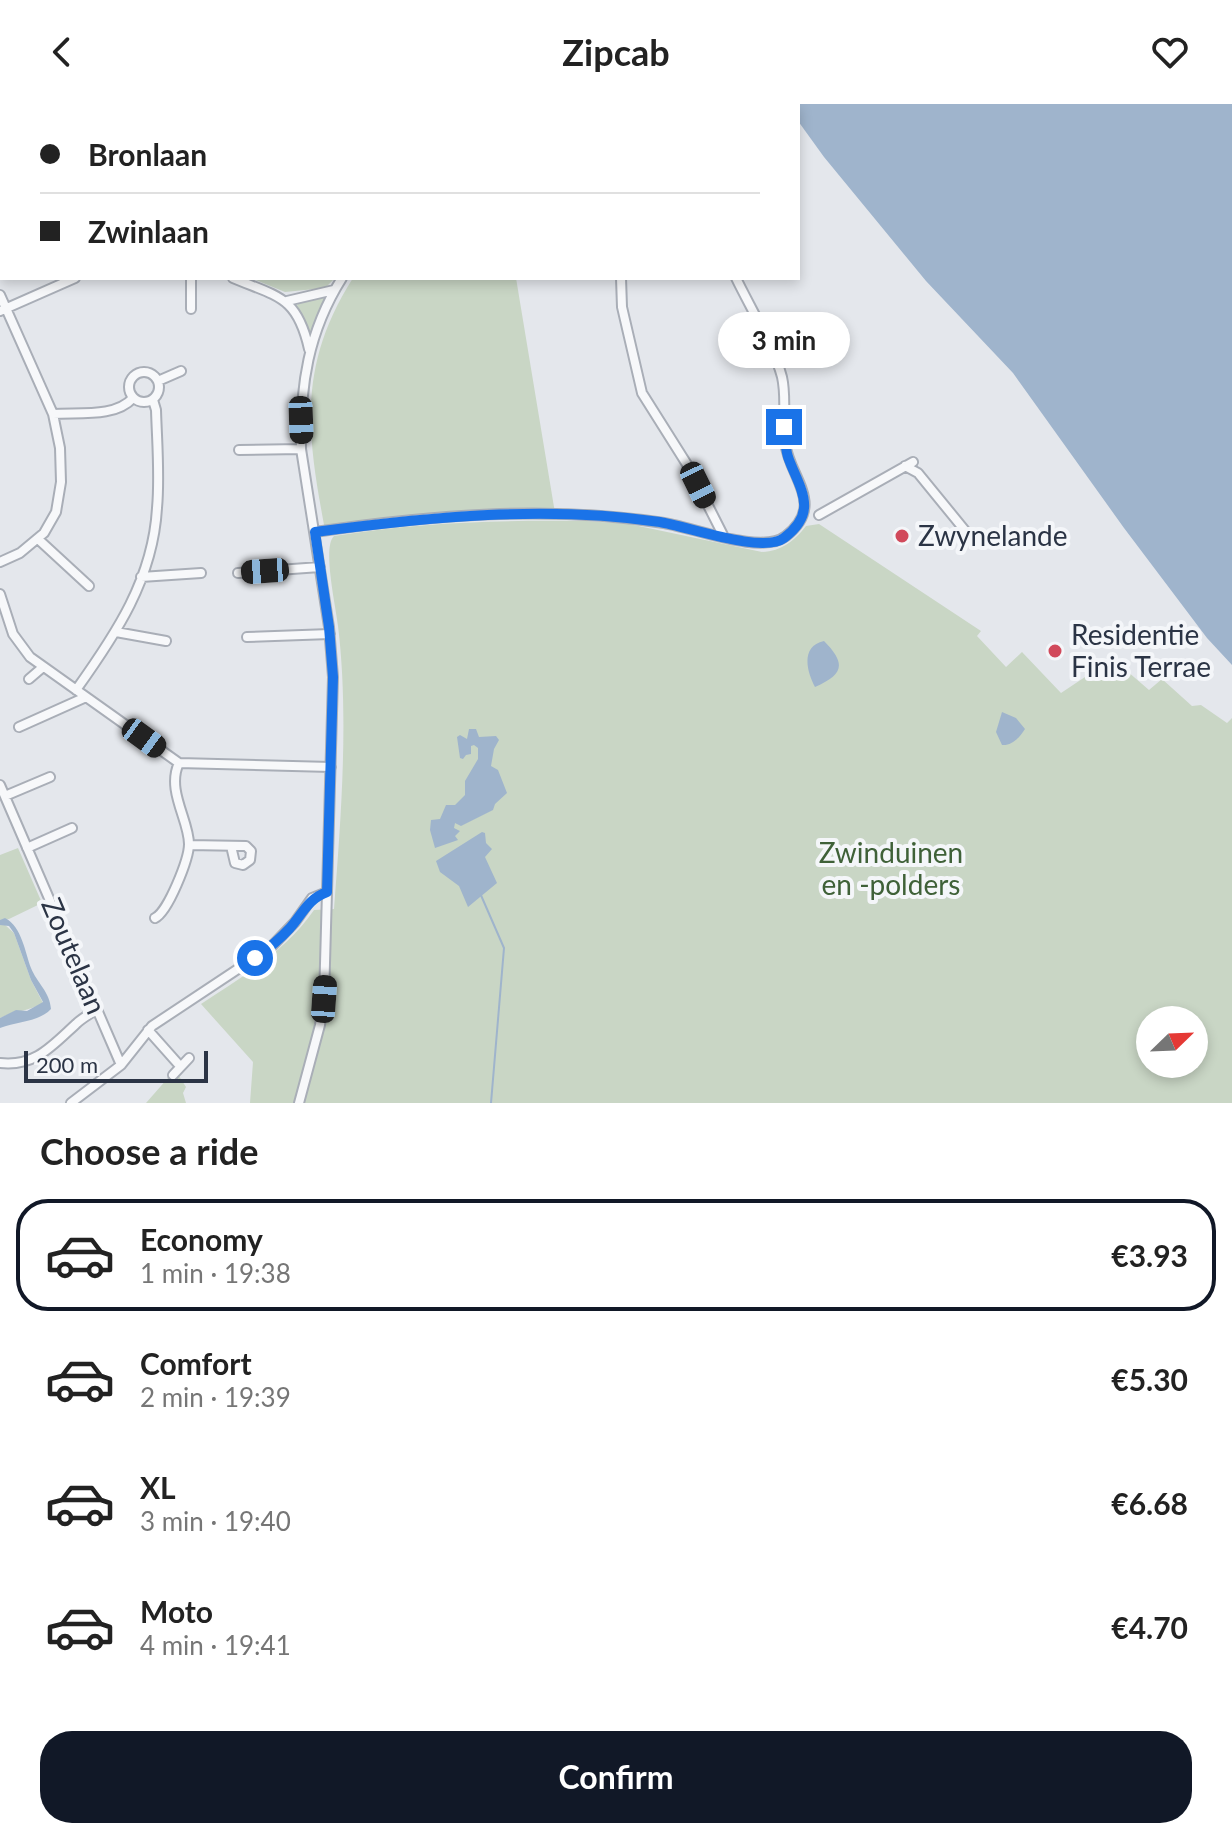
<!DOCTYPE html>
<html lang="en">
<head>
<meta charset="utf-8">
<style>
	body { margin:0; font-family:Lato,sans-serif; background:#f6f6f6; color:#222; height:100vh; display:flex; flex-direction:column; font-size:30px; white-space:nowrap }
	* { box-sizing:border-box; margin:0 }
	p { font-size:26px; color:#767676 }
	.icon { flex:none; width:44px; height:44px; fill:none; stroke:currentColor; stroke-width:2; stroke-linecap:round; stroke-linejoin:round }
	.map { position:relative; height:999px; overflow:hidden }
	.panel { display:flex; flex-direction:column; background:#fff; flex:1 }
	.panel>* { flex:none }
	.guide { position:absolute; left:0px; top:0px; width:800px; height:176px; box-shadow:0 4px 12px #0003; display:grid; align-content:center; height:176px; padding:0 40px; background:#fff }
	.needle { width:52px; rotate:67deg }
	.controls { position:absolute; left:1136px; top:902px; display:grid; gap:16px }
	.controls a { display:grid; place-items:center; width:72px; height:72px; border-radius:50%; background:#fff; box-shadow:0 4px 12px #0003; font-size:40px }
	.scale { position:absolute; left:24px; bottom:20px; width:184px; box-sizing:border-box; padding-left:8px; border:4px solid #2b3445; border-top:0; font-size:22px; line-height:28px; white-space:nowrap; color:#2b3445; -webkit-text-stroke:6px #f4f6f9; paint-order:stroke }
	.end { position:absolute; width:36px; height:36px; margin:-18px; border:10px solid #1a73e8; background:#fff; box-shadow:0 0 0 4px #fff }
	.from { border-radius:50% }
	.bubble { position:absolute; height:56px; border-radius:28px; background:#fff; box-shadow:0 4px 12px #0003; font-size:26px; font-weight:700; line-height:56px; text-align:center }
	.car { position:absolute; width:24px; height:48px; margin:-24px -12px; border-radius:10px; box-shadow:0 0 6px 2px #0007; background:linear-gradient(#222 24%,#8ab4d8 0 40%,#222 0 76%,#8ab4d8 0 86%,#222 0) }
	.guide b { display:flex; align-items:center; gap:28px; height:76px; font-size:30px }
	.guide b+b { border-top:2px solid #e0e0e0 }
	.guide i { width:20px; height:20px; background:#222 }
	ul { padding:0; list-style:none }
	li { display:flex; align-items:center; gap:24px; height:112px; margin:0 16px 12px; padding:0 24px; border:4px solid transparent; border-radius:32px }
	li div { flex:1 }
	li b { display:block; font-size:30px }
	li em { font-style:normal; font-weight:700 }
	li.selected { border-color:#111827 }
	li>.icon { width:72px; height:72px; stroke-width:1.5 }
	h2 { padding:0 40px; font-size:36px; line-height:96px }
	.action { display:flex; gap:16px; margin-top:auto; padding:16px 40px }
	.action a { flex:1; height:92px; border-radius:32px; background:#111827; color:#fff; font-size:32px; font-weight:700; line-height:92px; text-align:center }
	header { display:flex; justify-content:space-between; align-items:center; height:104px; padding:0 40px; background:#fff; font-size:36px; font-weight:700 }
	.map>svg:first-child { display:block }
	.green { fill:#c9d6c5; fill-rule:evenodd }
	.water { fill:#9fb4cc }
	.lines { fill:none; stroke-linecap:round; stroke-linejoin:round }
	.stream { stroke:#9fb4cc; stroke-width:2 }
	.minor-casing { stroke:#a9aeb7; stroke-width:12 }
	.minor { stroke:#f7f8fa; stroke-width:8 }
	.route { stroke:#1a73e8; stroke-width:10 }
	.poi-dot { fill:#d1495b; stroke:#f4f6f9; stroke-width:3 }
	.labels { text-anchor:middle; stroke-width:8; stroke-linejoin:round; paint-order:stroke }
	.poi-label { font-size:28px; fill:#2b3445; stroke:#f4f6f9; text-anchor:start }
	.park-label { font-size:28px; fill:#3f6138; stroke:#f4f6f9 }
	.street-label { font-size:28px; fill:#2b3445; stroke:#f4f6f9 }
</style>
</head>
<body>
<header><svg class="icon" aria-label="back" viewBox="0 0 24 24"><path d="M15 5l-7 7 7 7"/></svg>Zipcab<svg class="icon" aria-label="heart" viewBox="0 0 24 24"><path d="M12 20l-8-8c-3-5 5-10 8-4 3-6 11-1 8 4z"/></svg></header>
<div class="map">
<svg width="1232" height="999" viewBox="0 0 1232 999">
	<rect width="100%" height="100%" fill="#e4e7ec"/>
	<!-- green -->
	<path class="green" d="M174,0H330L331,2H175Z
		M251,174H335L325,184L285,188Z
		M353,174H516L555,409L446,411L325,426C307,330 297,262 353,174Z
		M327,190L312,230L310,231L296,203L299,198Z
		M586,417L629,420L762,448C782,447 794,437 806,422L819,420L981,527L977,532L1006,563L1022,548L1061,589L1091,569L1096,562L1100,571L1112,560L1120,561L1149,586L1162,575L1192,602L1201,601L1227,619L1232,614V999H250L253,958L201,900C243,872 285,848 314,806L334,805C341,714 349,612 338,522C336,503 322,443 334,432C421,418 498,416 586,417ZM1150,916H1194V960H1150Z
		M18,744L42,799L9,815L0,816V751Z
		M4,820L14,829L31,876L43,899C29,907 14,907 0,914V821Z
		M175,966L186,983L183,989L186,999H146Z"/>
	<!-- water -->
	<path class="water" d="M785,0H1232V561L1207,534L1124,424L1013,269L926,177L824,53L798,17V2Z
		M824,537C847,560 843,571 815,583C806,566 801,542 824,537Z
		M1002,608L1016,614L1025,625C1020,633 1012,642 1002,641L996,628Z
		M469,625H476L479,633L496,632L499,636L494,645L491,662L498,666L507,689L495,700L493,706L461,722L455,719L454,724L460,727L455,732L458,736L435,744L430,726L431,716L440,715L446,701H455L465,691V677L478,655V644L474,641L471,642V650L466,651L463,655L460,654L457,633L460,631L467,635Z
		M482,728L485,729L486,739L492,745L485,753L497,779L468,803L459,782L440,768L436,757Z
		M5,814C22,823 25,848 31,864C37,879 50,888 51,905C39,918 18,917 0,924V914L16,906L27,907L43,898L31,876L14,829L9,822L0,821V816Z"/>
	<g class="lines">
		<!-- stream -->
		<path class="stream" d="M480,789L504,844L491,999"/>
		<!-- minor casing -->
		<g class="minor-casing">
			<path id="minor" d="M118,0L120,2
				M602,0L603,2
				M525,2L526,0
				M0,70L2,73
				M0,81H2
				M191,174V205
				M233,174C278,193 297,192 309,245
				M621,174L622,203L642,289L688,362L723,431
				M0,191L53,310L60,344L61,378L56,408L44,429L20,449L0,458
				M287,197L334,186
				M0,207L75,174
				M129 283a15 15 0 1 1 30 0a15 15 0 1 1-30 0Z
				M158,277L181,267
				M53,310C78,308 115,314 133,294
				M239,346L301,345
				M905,362L918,369L967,429
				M819,411L913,358
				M315,428C430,411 548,401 664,419C695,424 762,451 786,432C826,400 790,375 785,339C782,317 787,295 782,273C774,243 750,203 736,174
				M38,435L89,482
				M238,469L320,463
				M141,473L201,469
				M0,490L13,530L30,553L179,659L331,663
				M116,528L166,537
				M247,533L330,530
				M29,575L43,563
				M76,586C116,530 153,475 157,404C160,372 157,339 156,306L153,296
				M19,623L86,593
				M0,681L121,961
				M5,692L50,673
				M189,741L246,742L251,747L250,756L243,761L235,759L231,742
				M27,744L72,724
				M155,814C168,808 189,755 189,740C189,716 166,686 179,659
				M148,926L180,962
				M0,959C35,963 52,942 76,920C82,914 90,910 97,905
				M173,971L189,954
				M71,999L121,961L152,922L271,843L295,818L312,794L327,788
				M299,999L320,921L324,895L333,573L329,523L301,345C300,282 308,228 342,174"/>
		</g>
		<!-- minor -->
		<use href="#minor" class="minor"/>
	</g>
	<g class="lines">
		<!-- route -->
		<path class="route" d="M255,854C268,845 279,836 290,824C303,809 308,795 327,788L333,573L329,523L315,428C430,413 545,401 660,418C689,423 763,450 784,434C820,407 799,384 788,353C785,343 785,333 784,323"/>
	</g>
	<!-- markers -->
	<g class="poi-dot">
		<circle cx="902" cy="432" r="8"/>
		<circle cx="1055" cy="547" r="8"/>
	</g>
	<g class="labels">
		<!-- poi labels -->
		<g class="poi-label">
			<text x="918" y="442">Zwynelande</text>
			<text x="1071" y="541">Residentie<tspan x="1071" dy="32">Finis Terrae</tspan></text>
		</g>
		<!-- park labels -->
		<g class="park-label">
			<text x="891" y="759">Zwinduinen<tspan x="891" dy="32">en -polders</tspan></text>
		</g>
		<!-- street labels -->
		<g class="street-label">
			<text transform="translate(74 852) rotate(67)" y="10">Zoutelaan</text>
		</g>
	</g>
</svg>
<div class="controls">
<a><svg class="needle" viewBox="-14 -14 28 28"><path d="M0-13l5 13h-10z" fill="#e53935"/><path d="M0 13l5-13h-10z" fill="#767676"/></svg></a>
</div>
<div class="scale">200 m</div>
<i class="end from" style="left:255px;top:854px"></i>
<i class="end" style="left:784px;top:323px"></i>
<div class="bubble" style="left:718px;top:208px;width:132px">3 min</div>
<i class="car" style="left:301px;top:316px;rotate:178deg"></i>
<i class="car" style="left:698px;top:381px;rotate:154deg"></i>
<i class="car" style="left:265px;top:467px;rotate:266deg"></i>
<i class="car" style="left:144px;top:634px;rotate:126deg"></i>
<i class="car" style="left:324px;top:895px;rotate:4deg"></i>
<div class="guide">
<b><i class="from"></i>Bronlaan</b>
<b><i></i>Zwinlaan</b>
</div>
</div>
<section class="panel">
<h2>Choose a ride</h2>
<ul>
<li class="selected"><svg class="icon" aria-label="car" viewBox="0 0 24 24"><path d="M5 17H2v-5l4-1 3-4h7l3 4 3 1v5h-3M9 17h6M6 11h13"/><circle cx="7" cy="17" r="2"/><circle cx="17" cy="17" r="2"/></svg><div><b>Economy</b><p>1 min · 19:38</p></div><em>€3.93</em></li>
<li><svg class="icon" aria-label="car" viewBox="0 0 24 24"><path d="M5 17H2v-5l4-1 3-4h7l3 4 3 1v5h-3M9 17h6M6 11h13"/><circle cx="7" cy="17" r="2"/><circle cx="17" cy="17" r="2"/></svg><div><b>Comfort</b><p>2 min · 19:39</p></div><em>€5.30</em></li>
<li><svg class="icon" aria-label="car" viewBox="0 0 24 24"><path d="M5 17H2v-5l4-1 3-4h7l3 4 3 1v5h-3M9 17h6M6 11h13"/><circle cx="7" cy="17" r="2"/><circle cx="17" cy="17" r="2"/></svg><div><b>XL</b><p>3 min · 19:40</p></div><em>€6.68</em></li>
<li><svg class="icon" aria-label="car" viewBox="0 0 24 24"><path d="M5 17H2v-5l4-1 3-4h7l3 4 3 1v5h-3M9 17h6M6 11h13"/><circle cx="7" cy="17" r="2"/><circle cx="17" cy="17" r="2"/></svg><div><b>Moto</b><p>4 min · 19:41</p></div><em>€4.70</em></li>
</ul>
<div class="action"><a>Confirm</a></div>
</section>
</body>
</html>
